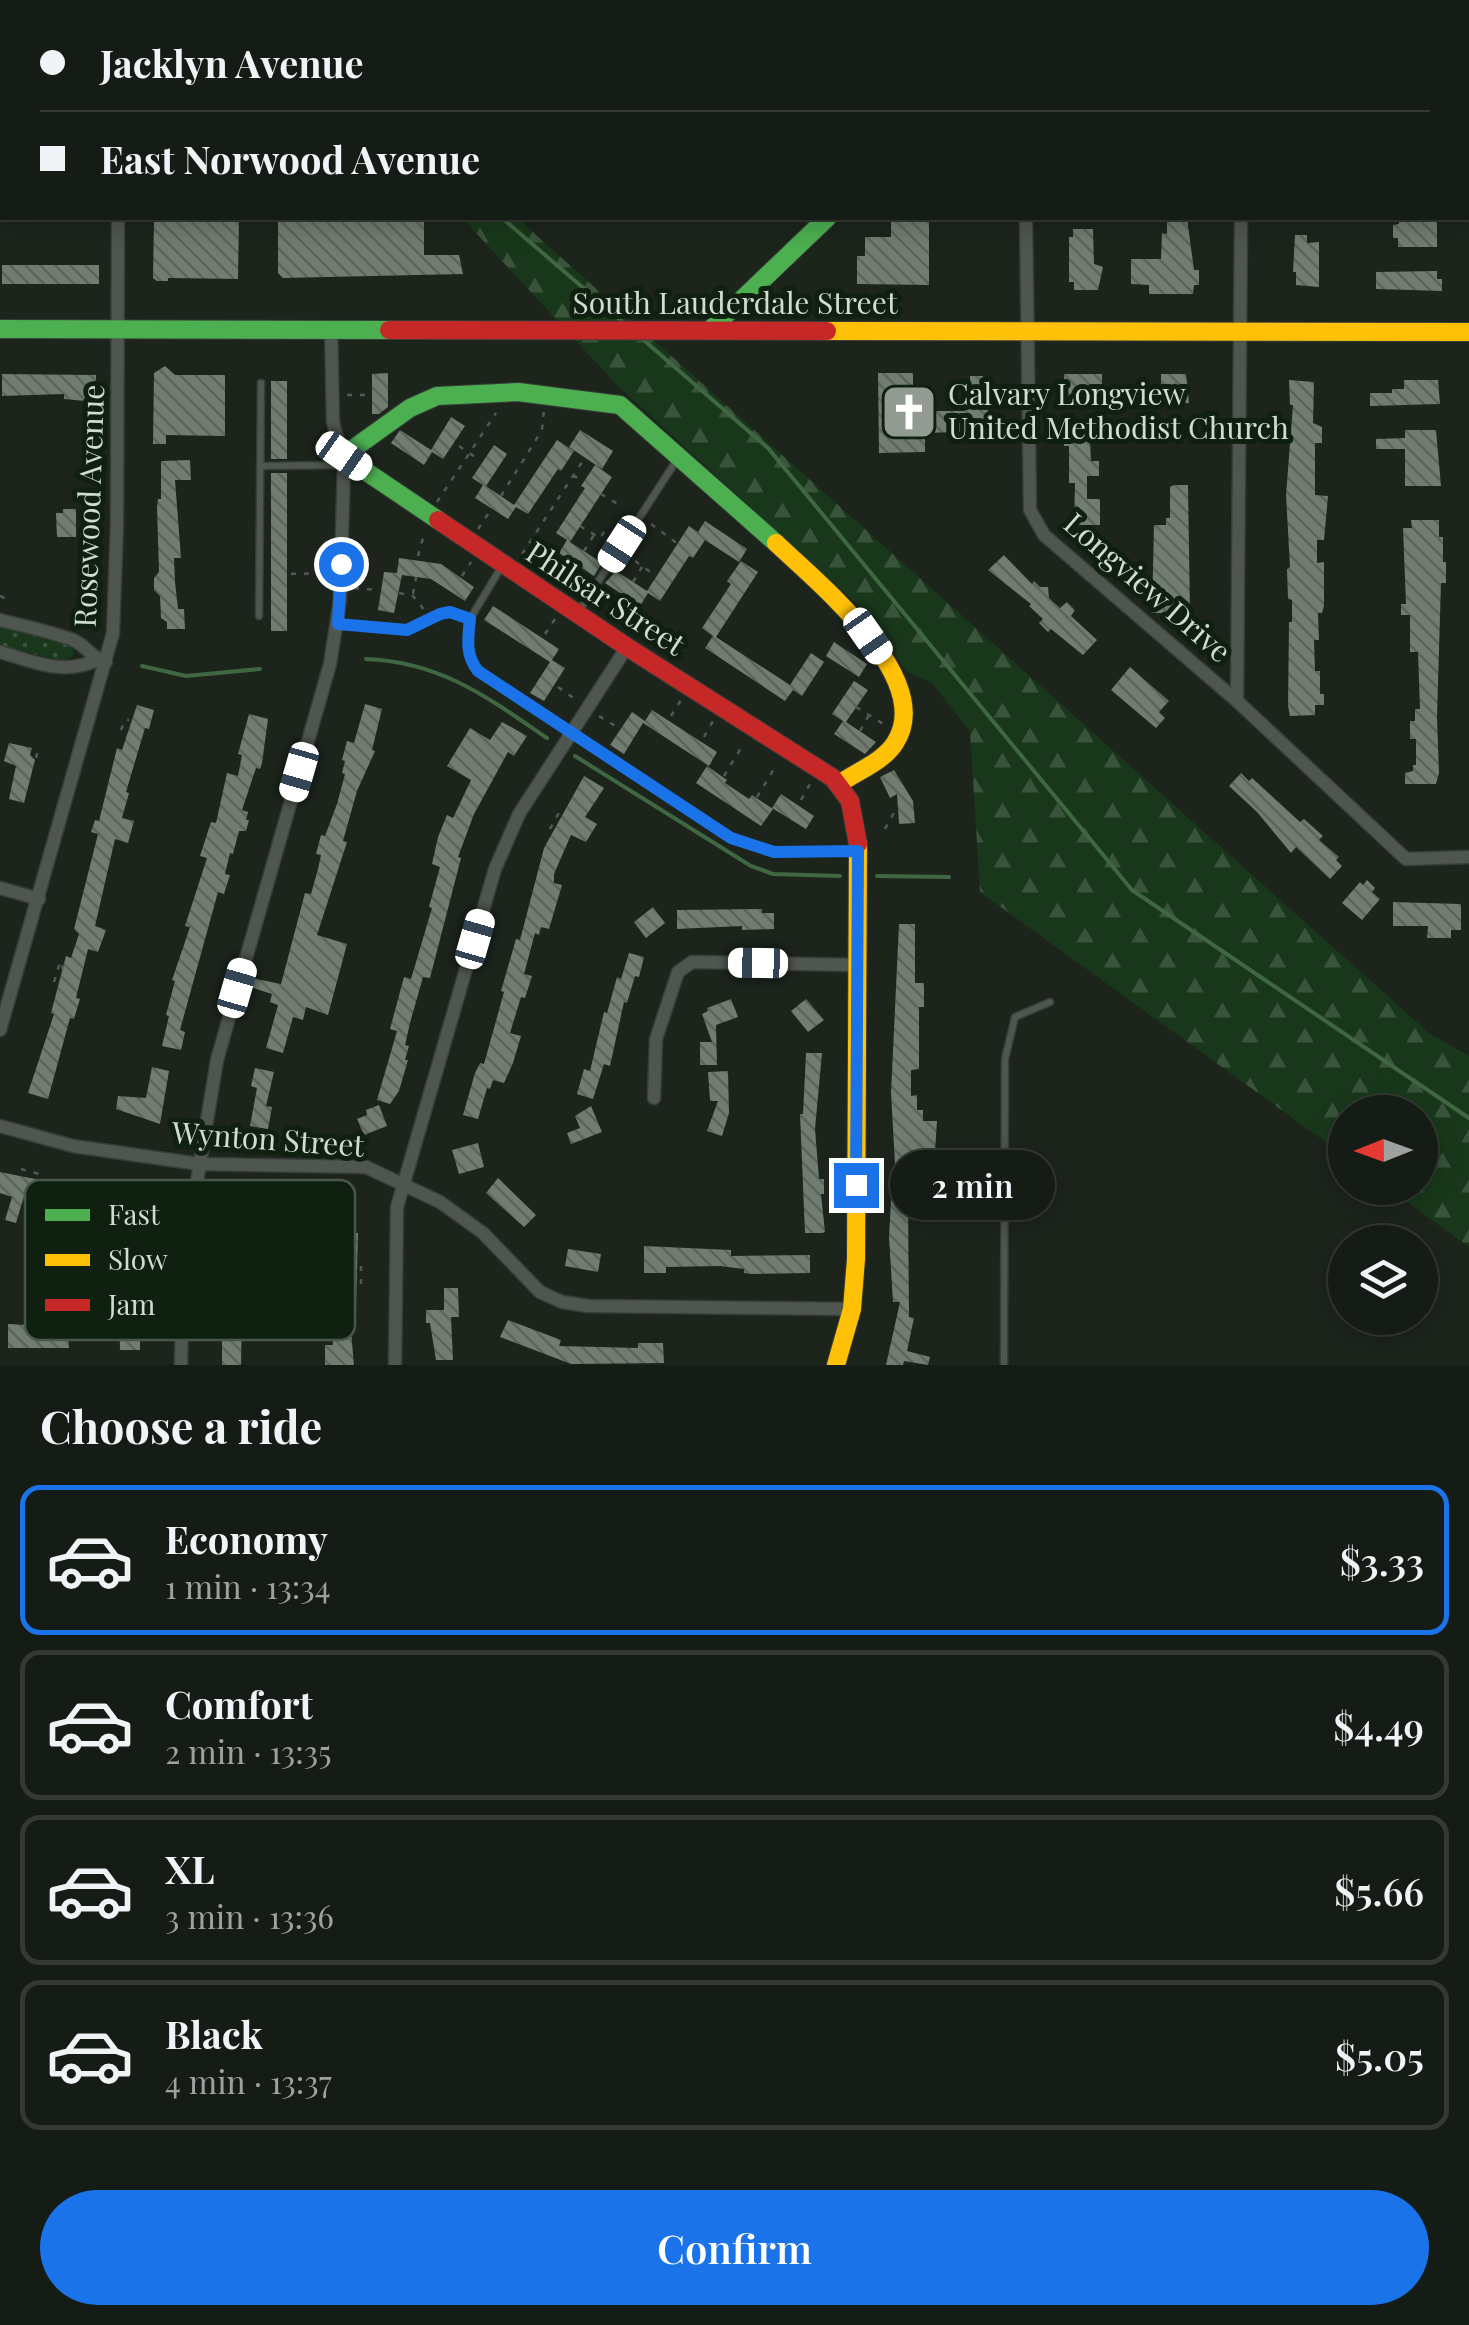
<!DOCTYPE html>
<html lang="en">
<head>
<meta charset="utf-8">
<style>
	body { margin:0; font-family:"Playfair Display",serif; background:#222822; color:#f1f3f6; height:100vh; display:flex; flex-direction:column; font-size:38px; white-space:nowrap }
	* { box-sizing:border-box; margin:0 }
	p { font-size:32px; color:#9da1a0 }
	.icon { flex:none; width:55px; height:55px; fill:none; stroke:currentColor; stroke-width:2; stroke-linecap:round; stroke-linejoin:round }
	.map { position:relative; height:1365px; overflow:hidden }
	.drawer { display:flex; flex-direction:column; background:#151b15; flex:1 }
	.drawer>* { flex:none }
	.top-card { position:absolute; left:0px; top:0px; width:1470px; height:220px; box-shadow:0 5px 25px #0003,0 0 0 2px #343934; display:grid; align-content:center; height:220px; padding:0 40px; background:#151b15 }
	.needle { width:65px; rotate:269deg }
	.fabs { position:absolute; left:1328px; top:1095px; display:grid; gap:20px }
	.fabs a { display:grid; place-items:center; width:110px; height:110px; border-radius:50%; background:#151b15; box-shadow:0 5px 25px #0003,0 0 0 2px #343934; font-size:50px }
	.end { position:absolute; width:45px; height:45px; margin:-22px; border:12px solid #1a73e8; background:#fff; box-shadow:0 0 0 5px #fff }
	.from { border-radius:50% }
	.bubble { position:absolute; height:70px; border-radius:35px; background:#151b15; box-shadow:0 5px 25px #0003,0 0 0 2px #343934; font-size:32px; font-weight:600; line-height:70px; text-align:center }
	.car { position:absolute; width:30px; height:60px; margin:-30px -15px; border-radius:12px; box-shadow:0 0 8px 2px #0007; background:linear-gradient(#fff 24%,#345 0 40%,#fff 0 76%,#345 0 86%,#fff 0) }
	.top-card b { display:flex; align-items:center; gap:35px; height:95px; font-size:38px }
	.top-card b+b { border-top:2px solid #343934 }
	.top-card i { width:25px; height:25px; background:#f1f3f6 }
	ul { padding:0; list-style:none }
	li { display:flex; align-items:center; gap:30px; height:150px; margin:0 20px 15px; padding:0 20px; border:5px solid #343934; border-radius:20px }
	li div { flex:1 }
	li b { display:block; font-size:38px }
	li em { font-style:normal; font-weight:600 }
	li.active { border-color:#1a73e8 }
	li>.icon { width:90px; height:90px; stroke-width:1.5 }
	h2 { padding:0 40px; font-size:45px; line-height:120px }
	.button { display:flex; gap:20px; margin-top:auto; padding:20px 40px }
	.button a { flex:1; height:115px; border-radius:60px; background:#1a73e8; color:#fff; font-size:40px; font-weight:600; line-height:115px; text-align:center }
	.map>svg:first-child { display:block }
	.grass { fill:url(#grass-dots) }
	.forest { fill:url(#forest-firs) }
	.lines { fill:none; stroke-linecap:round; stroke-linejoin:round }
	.stream { stroke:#3f6741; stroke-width:4 }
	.building { fill:url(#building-back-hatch) }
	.lane-casing { stroke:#373e37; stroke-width:9 }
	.street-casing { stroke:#373e37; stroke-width:15 }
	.fast-casing { stroke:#373e37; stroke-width:20 }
	.slow-casing { stroke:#373e37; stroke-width:20 }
	.jam-casing { stroke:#373e37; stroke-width:20 }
	.path { stroke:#525952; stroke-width:2.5; stroke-dasharray:5 8; stroke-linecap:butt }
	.lane { stroke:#4f554f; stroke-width:6 }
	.street { stroke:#4f554f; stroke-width:12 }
	.fast { stroke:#4caf50; stroke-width:18 }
	.slow { stroke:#ffc107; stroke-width:18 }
	.jam { stroke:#c62828; stroke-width:18 }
	.route { stroke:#1a73e8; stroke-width:12 }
	.labels { text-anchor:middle; stroke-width:10; stroke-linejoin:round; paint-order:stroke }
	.street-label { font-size:30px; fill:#d1dbd1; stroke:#0f1f10 }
	.poi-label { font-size:30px; fill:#d1dbd1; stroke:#0f1f10; text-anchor:start }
	.key { fill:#0f1f10; stroke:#49574a; stroke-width:2.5 }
	.key-label { font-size:28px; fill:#d1dbd1 }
</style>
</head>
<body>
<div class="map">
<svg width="1469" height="1365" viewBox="0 0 1469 1365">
	<defs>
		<pattern id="grass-dots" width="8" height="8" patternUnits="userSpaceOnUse" patternTransform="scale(2.5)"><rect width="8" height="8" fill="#19381b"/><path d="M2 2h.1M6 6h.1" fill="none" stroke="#39543b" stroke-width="1.8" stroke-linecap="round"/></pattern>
		<pattern id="forest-firs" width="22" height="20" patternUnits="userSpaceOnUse" patternTransform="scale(2.5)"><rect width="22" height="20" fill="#19381b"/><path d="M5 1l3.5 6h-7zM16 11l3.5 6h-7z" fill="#39543b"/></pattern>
		<pattern id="building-back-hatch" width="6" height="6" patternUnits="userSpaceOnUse" patternTransform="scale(2.5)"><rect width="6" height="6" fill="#707d70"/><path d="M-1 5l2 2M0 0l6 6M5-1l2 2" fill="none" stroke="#5c655c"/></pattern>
	</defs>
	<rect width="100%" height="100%" fill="#1c241c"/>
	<!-- grass -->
	<path class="grass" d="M0,627L67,645L73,649V656L62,661L0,645Z"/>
	<!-- forest -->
	<path class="forest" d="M462,218H517L1429,1033L1469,1056V1247L1388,1188H1420V1112H1345V1156L980,892L970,732L932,683L906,671L870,616L618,386Z"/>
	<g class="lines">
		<!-- stream -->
		<path class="stream" d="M145,0L148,2
			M502,218L624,323
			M639,336L768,448L1132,890L1469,1118
			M366,659C441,662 487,697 547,738
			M142,666L186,676L260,669
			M575,756L751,866L773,874L840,876
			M877,876L949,877"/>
	</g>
	<!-- building -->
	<path class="building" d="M154,218H239L238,279L168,278V281H157L153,278Z
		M278,218H424V255H459L463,274L283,278L278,273Z
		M891,218H929V285L857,284V256H865V237H891Z
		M1167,218H1187L1194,270H1199V285H1194L1193,294H1149V285L1131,284V259H1161L1162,233L1167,234Z
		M1399,221L1437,222V247H1398V238H1393V225L1399,224Z
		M1073,229H1093L1094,264L1103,267L1098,290H1074V282H1069V237H1073Z
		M1295,235H1307V243L1319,242V287L1296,285V272H1293Z
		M2,265H99V284H2Z
		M1437,271V279H1442V291L1376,289V272Z
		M165,366L175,375H225V436L166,435V444H153L154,373Z
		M388,373V407L379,414H372V374Z
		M878,373H913V409L921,411H965V380H970V376H983V381H988V414H992V431L925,433V452L879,453Z
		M2,374L96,375V402L64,399V394L2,396Z
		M1064,374H1102V394H1082V399H1065Z
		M1161,374H1186L1189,403L1167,404V389H1161Z
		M1289,380L1314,382L1313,423L1322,427V443H1315V495L1328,496L1324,540H1317V563L1324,562V606L1322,613H1318L1319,640H1314L1315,671H1320V694H1324V705H1315V715L1290,716L1288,706L1289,622H1292V600L1288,599L1287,569L1290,567L1286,495L1293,405H1290Z
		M1404,380H1438L1440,404L1370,406V393H1392V389H1404Z
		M271,381H287V459H271Z
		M451,417L465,426L443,459L432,452L424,465L391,443L400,430L431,450Z
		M1064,420H1089L1091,461H1099V476H1087V499H1100V525H1074L1075,483H1069V446H1064Z
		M580,430L613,451L602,469L569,447Z
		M1405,430H1436L1441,486H1405V449H1376V439L1405,438Z
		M557,440L574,451L561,471L558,469L528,514L516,507L508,519L475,498L483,485L472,478L494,445L507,454L486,486L514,505Z
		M190,460L191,480H175L181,558H174L175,582L178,609H184L185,629H167V622L161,618L160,596L154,590V578L159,572L157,507L158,499H161V461Z
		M595,465L612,477L570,542L602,563L594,576L559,553L567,540L556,533L585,488L581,486Z
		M271,473H287V631H271Z
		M1174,485H1188L1190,613H1152L1154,525H1166V518H1170V487Z
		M63,509H76V537H57L56,513H63Z
		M1411,520H1439V537H1443V562H1446V583H1441L1437,717L1439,773L1436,784H1405V773L1413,771V765H1416V739H1410V721H1415V709H1420L1418,652H1410V615H1401V604H1406L1403,528H1412Z
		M705,521L747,549L739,562L705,540L693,558L689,556L660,601L648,593L640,606L605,583L616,571L647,591L689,526L698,532Z
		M1004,555L1032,584L1034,581L1040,587H1048L1049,598L1060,608L1067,602L1075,610L1071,616L1097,640L1083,655L1051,629L1048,632L1039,623L1043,619L1029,606L1031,604L988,570Z
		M399,558L441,564L474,587L465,601L431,579L402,575L394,613L378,610L384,572L397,573Z
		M741,561L758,572L716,637L790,685L811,653L824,662L802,696L793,690L785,701L705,648L713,636L702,628L731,584L727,581Z
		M493,606L559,649L552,660L565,668L544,701L530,693L550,662L484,620Z
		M834,642L867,664L859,677L826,656Z
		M1130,667L1169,701L1159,712L1165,718L1156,728L1111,690Z
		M854,681L868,690L846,722L876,742L865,754L834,734L843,721L832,714Z
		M365,704L382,709L372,750L375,751L357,791L343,841L347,842L317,935L347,944L328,1015L306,1007L303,1020L293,1017L283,1053L266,1048L278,1005L270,1002L272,994L250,987L252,978L281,984L305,893L311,894L318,869L321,855L316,854L321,835L325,836L337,804L345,774L342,773L345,761L342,760L347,741L354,743Z
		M137,705L154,710L149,729L145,728L126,792L129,793L122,818L134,821L128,843L115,839L95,926L106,930L98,952L88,949L76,998L80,999L74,1019L70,1018L48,1099L28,1093L54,1014L51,1013L66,956L71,958L79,934L74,929L98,834L91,832L95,820L99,821L117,748L122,750Z
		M652,710L717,752L709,766L643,723L624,754L610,745L632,712L645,721Z
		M249,714L268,719L262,763L260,769L256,768L242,810L248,812L246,820H249L246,831H239L233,854L230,853L225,874L230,875L224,894L218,892L180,1030L185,1032L181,1050L162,1046L169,1016L166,1015L175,981L172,980L190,927L185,926L207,858L200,856L211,822L216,823L227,773L238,776L242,755L238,754Z
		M502,722L527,736L514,756L508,752L474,814L458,857L461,858L430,978L423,977L410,1023L405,1045L409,1046L405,1060H408L399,1091L390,1104L377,1100L397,1031L390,1029L404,977L411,979L432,908L429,907L440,867L432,864L438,837L447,815L453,818L471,780L447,766L470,728L490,740Z
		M9,743L32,748L30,755L35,760L24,803L9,799L16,766L4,761Z
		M707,766L727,780L725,783L749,799L752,795L773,809L761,826L696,783Z
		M894,770L913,801L915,823L899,824L897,794L890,798L880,777Z
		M1241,773L1249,781L1252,778L1300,822L1304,819L1323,836L1319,840L1339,857L1336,860L1342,866L1330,879L1296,847L1291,853L1257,812L1229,786Z
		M584,776L604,788L585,817L597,824L586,842L571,835L554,874V883L562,885L549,929L541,927L539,935L535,933L524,974L532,976L525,998L521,997L510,1033L521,1036L513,1063L504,1083L493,1080L490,1089L487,1088L478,1119L463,1115L475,1073L480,1063L484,1064L504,992L501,991L516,939L520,940L544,848Z
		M781,794L814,816L806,829L772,808Z
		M1367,880L1375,888L1372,892L1380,899L1362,920L1342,903L1360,882L1363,885Z
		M1393,902L1461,904V930H1451V938H1427L1428,926H1393Z
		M653,907L665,923L646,938L634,922Z
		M762,909V913H774V929L742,930V926L677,929V910Z
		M899,924H915V983H924V1007H919V1069L911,1070V1096L917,1095V1110H923V1121H937L934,1167L913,1168V1192H908L909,1317L914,1318L907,1351L930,1357L928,1365L904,1361L903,1365H886L900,1302H893L889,1237L892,1182H896L891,1093Z
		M629,953L644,957L639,977L635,976L627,1003L624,1002L610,1066L604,1064L593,1099L577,1094L584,1069L590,1071L604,1012L607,1013L617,977L621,979Z
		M731,999L738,1017L716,1025L717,1065H700V1042H712L702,1014L708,1011L707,1008Z
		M806,999L824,1020L808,1032L791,1011Z
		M806,1053H822L815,1129L819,1179H824V1194H821L825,1232L822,1233H805L800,1114H803Z
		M152,1067L169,1071L160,1124L116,1109L118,1096L146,1098Z
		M255,1068L274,1072L266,1106L272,1107L268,1129L250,1126L257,1088L251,1086Z
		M728,1071L729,1113L722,1136L707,1131L718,1101H710L708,1072Z
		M379,1105L387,1126L364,1135L357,1119L367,1115L366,1110Z
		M591,1106L602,1132L571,1144L567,1133L580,1128L575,1116Z
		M478,1143L484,1167L459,1174L452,1150Z
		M0,1172L85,1189L81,1207L60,1205L25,1193L16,1223L5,1220L12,1197L0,1193Z
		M498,1178L536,1215L524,1227L486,1193Z
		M133,1194L151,1196L146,1236H151L152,1245L146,1321H140V1350H120L119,1300H121L124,1243L116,1242L118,1225L130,1226Z
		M234,1197L269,1202L264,1232L241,1230L234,1274H242V1300H261L260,1316H242L241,1365H222V1331H216V1307H221V1280H225L224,1259L220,1258L222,1242L227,1241Z
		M322,1198L348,1202L342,1233H358L356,1309L353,1320H350L354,1365H325V1345H333L332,1310L334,1297H340V1274H332V1218L319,1216Z
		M644,1246L731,1250V1256L810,1255V1273L751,1274L744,1273V1269L720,1266L666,1267V1273H644Z
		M568,1249L601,1254L598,1272L565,1266Z
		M444,1288H458L459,1317H451L453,1360H436L430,1323H426V1310H444Z
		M508,1320L561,1340L559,1346L638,1348V1343H663L664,1363L571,1364L500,1337Z
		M8,1324L68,1327L69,1348H8Z"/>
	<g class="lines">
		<!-- lane casing -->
		<g class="lane-casing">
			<path id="lane" d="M720,0L721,2
				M756,2L759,0
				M260,466L344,465
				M579,611L678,458
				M259,616L261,383
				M470,619C468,638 465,655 478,671L731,838L774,852L857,851
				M338,624L407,630L440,614L450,612L470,619L502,566
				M1004,1365L1005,1059L1015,1017L1050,1002"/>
		</g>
		<!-- street casing -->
		<g class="street-casing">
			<path id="street" d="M980,2L981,0
				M1244,2V0
				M0,45L2,46
				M0,68H2
				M1026,218L1030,510L1044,535L1237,701L1406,859L1469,857
				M0,620C24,626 49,631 73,640C87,646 92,659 106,662
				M0,652C35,662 63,676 97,660
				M1237,701L1241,218
				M0,888L39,899
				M0,1030L113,633L117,523L118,218
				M654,1098L656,1039L678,972L692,962L857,965
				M0,1126L73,1146L199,1164L366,1167L440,1202L483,1233L540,1292L562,1302L588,1306L852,1309
				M181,1365L183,1266L217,1060L330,664L340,600L344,465L333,422L331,329
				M395,1365L397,1207L495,869L519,814L627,647"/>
		</g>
		<!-- fast casing -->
		<g class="fast-casing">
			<path id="fast" d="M869,0L871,2
				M0,329L389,330
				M710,330L827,218
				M438,520L343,456L410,408L437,396L518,392L620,405L776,543"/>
		</g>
		<!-- slow casing -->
		<g class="slow-casing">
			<path id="slow" d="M827,331L1469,332
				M776,543C816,581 937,679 895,743C883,762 857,771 839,784
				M836,1365L852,1309L856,1259L858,844"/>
		</g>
		<!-- jam casing -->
		<g class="jam-casing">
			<path id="jam" d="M389,330L827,331
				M438,520L627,647L833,778L850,801L858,844"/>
		</g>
		<!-- path -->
		<path class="path" d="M347,395H366
			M459,446L478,459
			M573,475L583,482
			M601,494L623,507
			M501,496L542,430L544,409
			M437,502L496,413
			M651,524L678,544
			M580,526L600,538L604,532
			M478,529L488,514
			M584,551L594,535
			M522,554L584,459
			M418,556L425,531
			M635,561L656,576
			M291,574L326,573
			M462,576L471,562
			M633,582L642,567
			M561,584L572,569
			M354,588L377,590
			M399,593L413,596L425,611
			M413,594L416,577
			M0,596L9,600
			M610,616L620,601
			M545,634L555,619
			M558,687L575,699
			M856,707L885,725
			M599,716L617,727
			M671,716L681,700
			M121,730L125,720H129
			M860,731L869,715
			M704,737L713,721
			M36,758L39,746
			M724,776L744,743
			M757,797L777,764
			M801,800L810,784
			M550,829L560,811L563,812
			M885,829L896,809
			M54,982L60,962L63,963L62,969
			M21,1169L39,1174
			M361,1266V1285
			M210,1304L211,1323"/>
		<!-- lane -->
		<use href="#lane" class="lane"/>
		<!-- street -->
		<use href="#street" class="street"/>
		<!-- fast -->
		<use href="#fast" class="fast"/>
		<!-- slow -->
		<use href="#slow" class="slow"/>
		<!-- jam -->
		<use href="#jam" class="jam"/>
	</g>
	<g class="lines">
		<!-- route -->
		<path class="route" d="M341,564L338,624L407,630L440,614L450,612L470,619C468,638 465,655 478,671L731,838L774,852L858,851L856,1185"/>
	</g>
	<!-- icons -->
	<defs>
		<g id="church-square" transform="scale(2.875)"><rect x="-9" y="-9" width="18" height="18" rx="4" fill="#929b92" stroke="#0f1f10"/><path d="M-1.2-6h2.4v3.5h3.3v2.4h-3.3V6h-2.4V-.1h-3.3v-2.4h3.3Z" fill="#fff"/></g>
	</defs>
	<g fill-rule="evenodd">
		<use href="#church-square" x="909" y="412"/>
	</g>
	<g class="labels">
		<!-- street labels -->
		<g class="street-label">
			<text x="735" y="314">South Lauderdale Street</text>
			<text transform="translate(90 506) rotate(-88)" y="10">Rosewood Avenue</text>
			<text transform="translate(1147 588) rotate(41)" y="10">Longview Drive</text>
			<text transform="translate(605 599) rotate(33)" y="10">Philsar Street</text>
			<text transform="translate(268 1140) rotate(4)" y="10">Wynton Street</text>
		</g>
		<!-- poi labels -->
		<g class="poi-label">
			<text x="948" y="405">Calvary Longview<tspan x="948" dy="34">United Methodist Church</tspan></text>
		</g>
	</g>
	<!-- legend -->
	<rect x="25" y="1180" width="330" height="160" rx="15" class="key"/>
	<rect x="45" y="1209" width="45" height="12" fill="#4caf50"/>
	<rect x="45" y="1254" width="45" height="12" fill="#ffc107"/>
	<rect x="45" y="1299" width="45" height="12" fill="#c62828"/>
	<g class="key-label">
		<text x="108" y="1225">Fast</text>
		<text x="108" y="1270">Slow</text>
		<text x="108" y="1315">Jam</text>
	</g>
</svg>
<div class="fabs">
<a><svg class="needle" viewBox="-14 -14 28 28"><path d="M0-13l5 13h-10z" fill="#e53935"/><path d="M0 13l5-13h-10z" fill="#9da1a0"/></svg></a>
<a><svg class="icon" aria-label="layers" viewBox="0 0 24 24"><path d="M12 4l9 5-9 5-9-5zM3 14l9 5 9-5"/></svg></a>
</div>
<i class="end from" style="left:341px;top:564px"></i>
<i class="end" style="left:856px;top:1185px"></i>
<div class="bubble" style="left:890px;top:1150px;width:165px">2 min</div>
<i class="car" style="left:344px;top:456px;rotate:125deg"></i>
<i class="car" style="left:622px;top:544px;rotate:213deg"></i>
<i class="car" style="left:868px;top:636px;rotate:145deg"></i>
<i class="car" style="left:299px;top:772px;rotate:196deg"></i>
<i class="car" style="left:475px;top:939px;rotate:16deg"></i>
<i class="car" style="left:758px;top:963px;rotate:271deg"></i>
<i class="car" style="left:237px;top:988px;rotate:16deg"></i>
<div class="top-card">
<b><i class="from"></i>Jacklyn Avenue</b>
<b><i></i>East Norwood Avenue</b>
</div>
</div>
<section class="drawer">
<h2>Choose a ride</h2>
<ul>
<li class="active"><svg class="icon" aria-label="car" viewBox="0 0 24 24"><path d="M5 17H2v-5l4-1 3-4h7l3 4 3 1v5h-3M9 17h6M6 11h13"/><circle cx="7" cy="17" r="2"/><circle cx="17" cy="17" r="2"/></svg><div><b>Economy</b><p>1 min · 13:34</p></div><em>$3.33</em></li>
<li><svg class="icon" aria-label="car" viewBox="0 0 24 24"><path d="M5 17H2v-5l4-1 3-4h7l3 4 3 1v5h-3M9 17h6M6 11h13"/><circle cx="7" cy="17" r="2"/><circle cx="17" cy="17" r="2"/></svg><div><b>Comfort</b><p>2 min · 13:35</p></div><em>$4.49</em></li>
<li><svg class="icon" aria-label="car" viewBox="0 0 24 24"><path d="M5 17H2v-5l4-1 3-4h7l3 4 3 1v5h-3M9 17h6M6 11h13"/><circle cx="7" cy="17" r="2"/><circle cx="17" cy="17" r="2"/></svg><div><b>XL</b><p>3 min · 13:36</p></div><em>$5.66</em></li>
<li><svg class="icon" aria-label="car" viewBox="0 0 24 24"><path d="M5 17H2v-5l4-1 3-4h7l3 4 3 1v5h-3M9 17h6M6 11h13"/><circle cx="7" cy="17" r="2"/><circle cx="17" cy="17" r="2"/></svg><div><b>Black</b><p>4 min · 13:37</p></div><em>$5.05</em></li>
</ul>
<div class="button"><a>Confirm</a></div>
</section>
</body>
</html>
